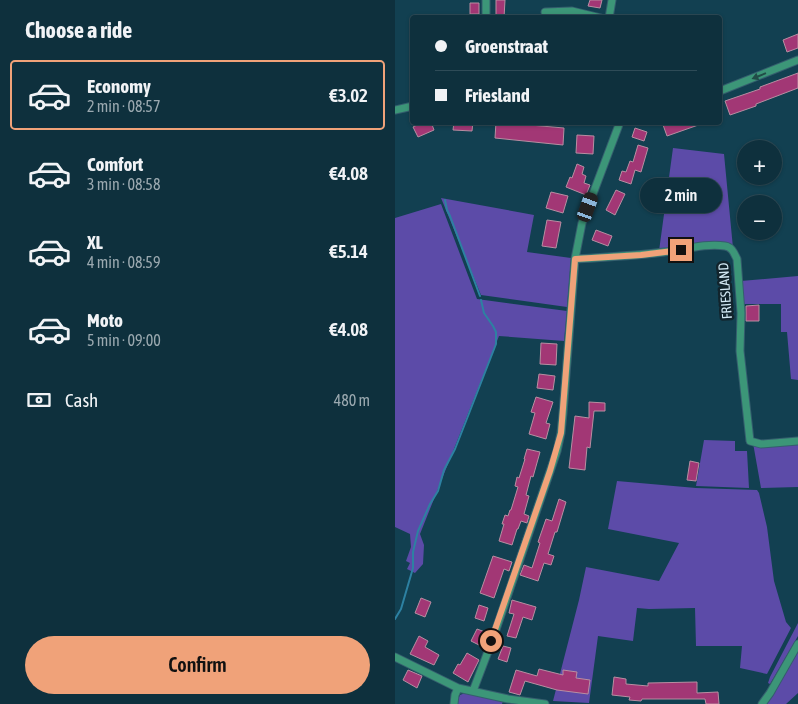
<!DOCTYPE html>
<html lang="en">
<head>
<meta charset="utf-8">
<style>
	body { margin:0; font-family:"Asap Condensed",sans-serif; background:#173844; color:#f1f3f6; height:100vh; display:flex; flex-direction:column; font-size:19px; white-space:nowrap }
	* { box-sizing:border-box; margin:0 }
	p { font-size:16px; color:#9ba9b0 }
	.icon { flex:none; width:28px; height:28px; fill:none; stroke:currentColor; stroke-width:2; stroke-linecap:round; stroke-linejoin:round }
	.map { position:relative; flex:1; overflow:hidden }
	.side { display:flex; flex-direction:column; background:#0e303d; width:395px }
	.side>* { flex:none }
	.hud { position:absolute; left:15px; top:15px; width:312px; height:110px; border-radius:5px; box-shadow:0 1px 4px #0004,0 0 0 1px #2e4b57; display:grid; align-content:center; height:110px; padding:0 25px; background:#0e303d }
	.buttons { position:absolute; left:342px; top:140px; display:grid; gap:10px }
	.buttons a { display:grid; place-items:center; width:45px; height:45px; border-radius:50%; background:#0e303d; box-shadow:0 1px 4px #0004,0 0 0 1px #2e4b57; font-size:25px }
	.end { position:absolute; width:22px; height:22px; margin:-11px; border:6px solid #f0a279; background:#111; box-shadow:0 0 0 2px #111 }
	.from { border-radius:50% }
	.bubble { position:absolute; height:35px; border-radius:18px; background:#0e303d; box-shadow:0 1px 4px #0004,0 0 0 1px #2e4b57; font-size:16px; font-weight:600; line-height:35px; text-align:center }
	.car { position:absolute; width:15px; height:30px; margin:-15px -8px; border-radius:6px; box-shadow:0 0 4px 1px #0007; background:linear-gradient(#222 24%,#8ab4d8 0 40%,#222 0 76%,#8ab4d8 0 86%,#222 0) }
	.hud b { display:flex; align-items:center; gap:18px; height:48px; font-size:19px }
	.hud b+b { border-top:1px solid #2e4b57 }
	.hud i { width:12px; height:12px; background:#f1f3f6 }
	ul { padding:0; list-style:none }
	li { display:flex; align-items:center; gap:15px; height:70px; margin:0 10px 8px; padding:0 15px; border:2px solid transparent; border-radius:5px }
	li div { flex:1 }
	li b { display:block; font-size:19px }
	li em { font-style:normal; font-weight:600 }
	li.on { border-color:#f0a279 }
	li>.icon { width:45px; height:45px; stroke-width:1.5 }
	h2 { padding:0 25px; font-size:22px; line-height:60px }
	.pay { display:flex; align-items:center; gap:12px; height:55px; padding:0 25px; font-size:19px }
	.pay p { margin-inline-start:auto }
	.button { display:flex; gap:10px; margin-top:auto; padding:10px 25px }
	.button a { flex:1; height:58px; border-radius:30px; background:#f0a279; color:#111; font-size:20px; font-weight:600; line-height:58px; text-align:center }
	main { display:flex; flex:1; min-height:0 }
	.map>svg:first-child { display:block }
	.green { fill:#5c4ba8 }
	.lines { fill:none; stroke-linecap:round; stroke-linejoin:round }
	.stream { stroke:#2d81a2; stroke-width:2 }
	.building { fill:#a23775; stroke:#b88ea2 }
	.street-casing { stroke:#355e6e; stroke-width:9 }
	.street { stroke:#3c9678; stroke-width:7 }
	.oneway { fill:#214c47 }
	.route { stroke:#f0a279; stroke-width:6 }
	.labels { text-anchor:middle; stroke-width:5; stroke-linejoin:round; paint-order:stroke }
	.street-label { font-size:14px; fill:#d3e9f4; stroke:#12242c }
</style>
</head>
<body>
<main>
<section class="side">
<h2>Choose a ride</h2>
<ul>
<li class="on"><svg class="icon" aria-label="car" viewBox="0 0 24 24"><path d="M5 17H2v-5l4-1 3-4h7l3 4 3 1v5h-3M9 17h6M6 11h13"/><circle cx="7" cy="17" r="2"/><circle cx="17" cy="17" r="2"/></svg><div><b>Economy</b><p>2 min · 08:57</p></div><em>€3.02</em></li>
<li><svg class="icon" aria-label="car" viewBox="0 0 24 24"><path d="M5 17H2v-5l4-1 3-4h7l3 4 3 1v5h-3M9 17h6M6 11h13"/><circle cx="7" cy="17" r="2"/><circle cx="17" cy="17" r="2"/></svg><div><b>Comfort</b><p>3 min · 08:58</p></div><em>€4.08</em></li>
<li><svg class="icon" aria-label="car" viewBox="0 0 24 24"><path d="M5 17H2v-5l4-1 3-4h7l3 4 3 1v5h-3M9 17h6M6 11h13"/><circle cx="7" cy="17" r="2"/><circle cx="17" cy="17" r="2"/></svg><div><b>XL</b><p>4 min · 08:59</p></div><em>€5.14</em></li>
<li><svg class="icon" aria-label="car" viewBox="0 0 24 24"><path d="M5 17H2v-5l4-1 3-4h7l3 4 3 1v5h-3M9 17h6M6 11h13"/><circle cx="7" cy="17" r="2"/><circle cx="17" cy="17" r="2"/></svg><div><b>Moto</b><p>5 min · 09:00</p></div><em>€4.08</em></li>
</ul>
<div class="pay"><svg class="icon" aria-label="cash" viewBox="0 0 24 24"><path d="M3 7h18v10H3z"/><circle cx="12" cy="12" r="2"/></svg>Cash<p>480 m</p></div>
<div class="button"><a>Confirm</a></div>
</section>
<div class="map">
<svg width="403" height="704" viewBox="0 0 403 704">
	<rect width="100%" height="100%" fill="#124051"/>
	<!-- green -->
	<path class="green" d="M278,148L329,154L338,248L333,245L264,251Z
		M46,198L139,215L132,252L176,258L172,307L86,295Z
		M46,204L82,299L172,311L169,341L104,336L25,534L29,545L28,564L20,573L12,569L15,563L11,561L16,547L15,534L0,527V218Z
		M403,276V380L396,379L392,332H386V304H347L346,281Z
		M309,440L340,441V451H352L354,488L301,486Z
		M358,443H403V487L366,488Z
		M222,481L301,488L362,490L364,493L372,527L379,581L391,622L396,628L372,674L345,668L347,646H301L300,608L254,609L242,608L238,641L203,636L194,703L158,701L184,600L191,567L264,581L284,543L213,529Z
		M403,623V636L375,684L373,683L375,677Z
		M403,652V693L391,704H372Z
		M70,693L108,701L107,704H61L65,695Z"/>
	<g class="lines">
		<!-- stream -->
		<path class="stream" d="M50,200L52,210L55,216L85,296
			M0,619L6,609L18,568V552L23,531L35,504L43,491L49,470L60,449L73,416L101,344V332L98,326L89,313L86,300"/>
	</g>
	<!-- building -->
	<path class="building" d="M101,0H110L109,18H101Z
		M195,0H207L205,8L193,6Z
		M75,3H84V14H75Z
		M403,34V48L392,52L388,40Z
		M403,73V88L361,104V106L335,115L330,101L365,89V87Z
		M28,122H36L39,130L23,137L18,127Z
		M59,122H78L77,131L58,130Z
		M101,122L169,128L168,145L100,138Z
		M267,122H309V123L272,136Z
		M240,128L252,132L249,141L237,137Z
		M182,135L199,136L198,154L181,153Z
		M243,145L253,148L246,172L240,170L236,184L224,180L227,171L231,172L235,161L238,162Z
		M182,164L189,167L187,174L191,176L189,183L195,185L191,195L171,187L175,177L177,178Z
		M221,190L230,194L220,215L211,210Z
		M156,192L173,196L168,213L151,208Z
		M152,220L166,222L161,248L147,246Z
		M201,230L217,236L213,246L197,240Z
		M364,305V321H351V306Z
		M146,343L162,344L161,365L145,364Z
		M144,374L160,376L158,390L142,388Z
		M141,397L158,402L151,423L155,424L151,439L134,434L140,413L136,412Z
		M194,402L210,403V411H199L195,448L192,447L190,470L174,468L180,416L194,418Z
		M132,449L145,452L138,477L136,476L131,495L134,496L129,514L134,516L132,523L126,521L123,529H122L117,545L104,541L109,524H107L110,515L113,516L115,510H116L123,487L120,486L122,477L124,478L130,459H129Z
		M295,461L304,463L301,481L292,480Z
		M164,499L171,502L162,532H160L153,554L159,556L156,565L149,563L143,581L125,575L129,565L137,568L145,543L143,542L151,519L157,521Z
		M98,556L117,562L114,571L109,569L99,598L85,593Z
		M26,598L36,602L30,617L20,613Z
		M117,600L141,607L137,620L128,617L121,638L112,636L119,614L114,613Z
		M84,605L93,608L89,621L80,618Z
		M82,629L90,632L84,645L76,641Z
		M24,636L33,641L30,647L44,655L39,665L15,654Z
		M108,646L116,648L112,662L103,659Z
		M72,653L84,660L73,682L58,673L63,664L65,665Z
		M144,669L168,675V670L182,672L181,678L195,680L193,694L162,690L130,681L125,695L114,692L121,670L142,676Z
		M13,670L27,676L22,688L8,680Z
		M219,677L231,679V684L253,686V683L302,682V693L323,692L324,704H311L310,699H247L246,701L234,700L235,697L217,695Z"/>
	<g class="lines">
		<!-- street casing -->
		<g class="street-casing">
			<path id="street" d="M91,0V18
				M150,12L177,11L206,18
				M214,18L217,0
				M325,91L403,60
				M0,110L18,106
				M180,259C210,257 239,256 269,252C288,250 310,243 330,246C337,247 339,253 342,259L346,313L345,351L355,441L366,444L403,441
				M0,657L63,688L113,699L150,704
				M78,691L97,641L162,451L166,433L168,413L180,259L187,223L225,122
				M59,704L60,695L63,688
				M367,704L375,693L403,644"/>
		</g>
		<!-- street -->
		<use href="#street" class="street"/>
	</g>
	<!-- one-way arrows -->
	<defs><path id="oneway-solid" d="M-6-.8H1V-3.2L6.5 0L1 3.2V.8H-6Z" transform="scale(1.25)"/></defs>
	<use class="oneway" href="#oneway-solid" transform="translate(364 76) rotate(158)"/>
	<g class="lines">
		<!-- route -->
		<path class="route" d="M96,641L155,471L166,433L180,259L246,255L286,250"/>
	</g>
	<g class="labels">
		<!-- street labels -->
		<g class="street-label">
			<text transform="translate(330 291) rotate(-94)" y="5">FRIESLAND</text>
		</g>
	</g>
</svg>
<div class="buttons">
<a>+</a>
<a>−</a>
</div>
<i class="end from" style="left:96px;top:641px"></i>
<i class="end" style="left:286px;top:250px"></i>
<div class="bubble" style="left:245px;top:178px;width:82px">2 min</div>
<i class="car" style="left:193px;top:207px;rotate:20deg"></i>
<div class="hud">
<b><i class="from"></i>Groenstraat</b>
<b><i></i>Friesland</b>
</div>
</div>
</main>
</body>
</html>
